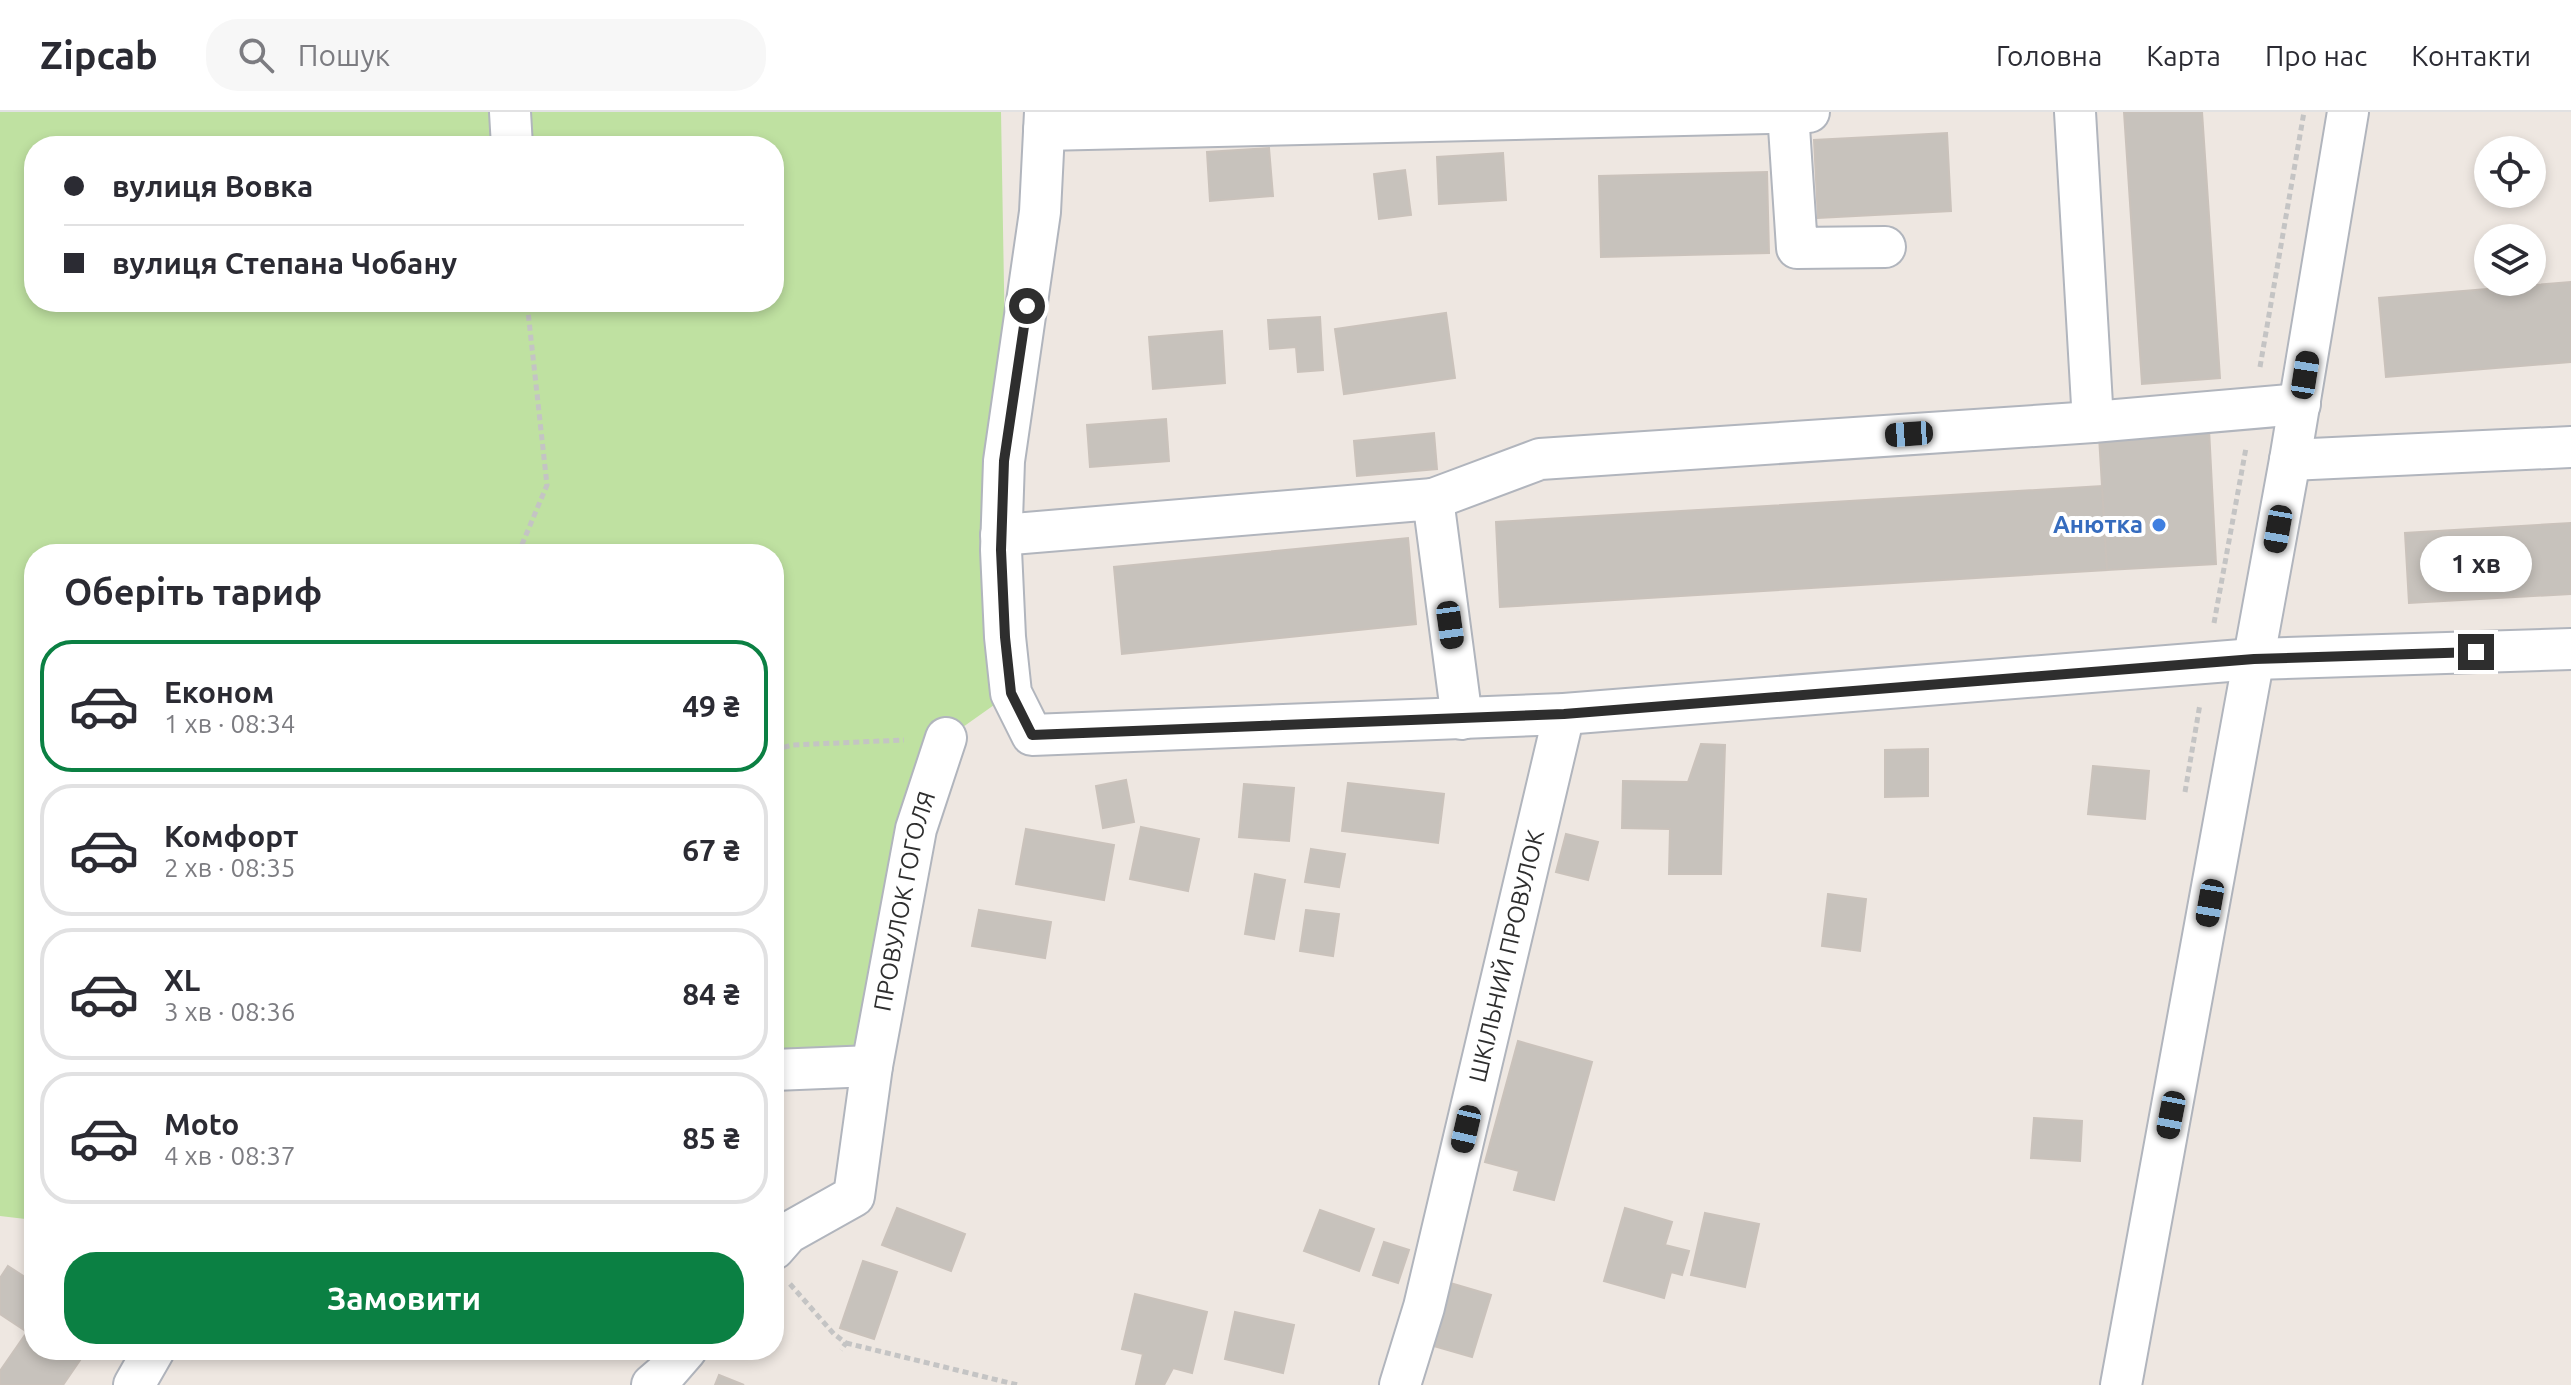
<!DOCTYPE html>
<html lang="uk">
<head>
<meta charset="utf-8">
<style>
	body { margin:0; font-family:Ubuntu,sans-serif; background:#f7f7f7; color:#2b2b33; height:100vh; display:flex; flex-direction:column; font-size:30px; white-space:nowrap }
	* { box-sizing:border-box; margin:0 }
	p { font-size:26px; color:#7c7c81 }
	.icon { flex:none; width:44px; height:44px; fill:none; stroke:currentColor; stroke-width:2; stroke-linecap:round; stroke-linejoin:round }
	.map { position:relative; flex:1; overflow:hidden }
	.drawer { position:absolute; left:24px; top:432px; width:760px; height:816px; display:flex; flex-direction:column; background:#fff; border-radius:32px; box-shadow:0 4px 12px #0003 }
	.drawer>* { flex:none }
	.banner { position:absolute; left:24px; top:24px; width:760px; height:176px; border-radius:32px; box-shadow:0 4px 12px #0003; display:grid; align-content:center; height:176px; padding:0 40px; background:#fff }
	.fabs { position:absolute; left:2474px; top:24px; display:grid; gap:16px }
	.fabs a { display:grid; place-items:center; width:72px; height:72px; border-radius:50%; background:#fff; box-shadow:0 4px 12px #0003; font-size:40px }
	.end { position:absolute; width:36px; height:36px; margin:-18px; border:10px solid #2e2e2e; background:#fff; box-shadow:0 0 0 4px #fff }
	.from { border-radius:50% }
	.bubble { position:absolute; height:56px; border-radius:28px; background:#fff; box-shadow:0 4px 12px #0003; font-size:26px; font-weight:700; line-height:56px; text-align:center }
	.car { position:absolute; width:24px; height:48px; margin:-24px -12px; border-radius:10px; box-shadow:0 0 6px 2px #0007; background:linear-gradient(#222 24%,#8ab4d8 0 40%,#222 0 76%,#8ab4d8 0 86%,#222 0) }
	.banner b { display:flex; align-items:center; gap:28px; height:76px; font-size:30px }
	.banner b+b { border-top:2px solid #e1e1e2 }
	.banner i { width:20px; height:20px; background:#2b2b33 }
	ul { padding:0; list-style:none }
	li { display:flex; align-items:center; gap:24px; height:132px; margin:0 16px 12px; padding:0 24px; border:4px solid #e1e1e2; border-radius:32px }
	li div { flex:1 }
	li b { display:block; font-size:30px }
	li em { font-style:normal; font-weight:700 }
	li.selected { border-color:#0b8043 }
	li>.icon { width:72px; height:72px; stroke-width:1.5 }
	h2 { padding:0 40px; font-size:36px; line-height:96px }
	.button { display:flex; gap:16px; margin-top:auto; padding:16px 40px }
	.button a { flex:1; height:92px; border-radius:32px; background:#0b8043; color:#fff; font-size:32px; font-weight:700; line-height:92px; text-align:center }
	header { display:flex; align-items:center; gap:48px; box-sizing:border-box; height:112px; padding:0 40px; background:#fff; border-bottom:2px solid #e1e1e2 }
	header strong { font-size:38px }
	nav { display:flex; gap:44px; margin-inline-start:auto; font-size:28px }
	.search { width:560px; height:72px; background:#f7f7f7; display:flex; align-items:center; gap:20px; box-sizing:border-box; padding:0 28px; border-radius:32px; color:#7c7c81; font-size:30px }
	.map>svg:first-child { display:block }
	.green { fill:#bfe1a1; fill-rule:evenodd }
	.building { fill:#c7c2bc; stroke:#cac2bb; stroke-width:2 }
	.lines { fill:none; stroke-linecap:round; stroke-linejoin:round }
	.minor-casing { stroke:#b1b5bd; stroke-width:44 }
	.path { stroke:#c4c4c4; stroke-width:5; stroke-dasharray:6 4; stroke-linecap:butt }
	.minor { stroke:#fff; stroke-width:40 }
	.route { stroke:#2e2e2e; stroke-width:10 }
	.shop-dot { fill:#3f7fe0; stroke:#fff; stroke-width:3 }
	.labels { text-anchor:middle; stroke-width:8; stroke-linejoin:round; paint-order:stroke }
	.shop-label { font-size:24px; font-weight:bold; fill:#366cbe; stroke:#fff; text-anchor:end }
	.street-label { font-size:24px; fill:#2e2e2e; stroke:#fff }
</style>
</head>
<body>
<header>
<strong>Zipcab</strong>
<div class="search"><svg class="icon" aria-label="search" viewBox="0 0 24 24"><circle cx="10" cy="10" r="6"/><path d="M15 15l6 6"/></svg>Пошук</div>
<nav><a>Головна</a><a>Карта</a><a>Про нас</a><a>Контакти</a></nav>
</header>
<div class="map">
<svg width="2571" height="1273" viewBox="0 0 2571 1273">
	<rect width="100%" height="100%" fill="#eee7e1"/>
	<!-- green -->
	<path class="green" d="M0,0H1001L1011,581L946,627L872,954L774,958V442H34V1108L0,1104ZM34,34H774V190H34Z"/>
	<!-- building -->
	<path class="building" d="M2124,0H2202L2220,266L2142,272Z
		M1947,21L1951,99L1818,106L1814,28Z
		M1269,36L1273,84L1210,89L1207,40Z
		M1503,41L1506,88L1439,92L1437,45Z
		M1405,58L1411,103L1379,107L1374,62Z
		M1767,60L1769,141L1601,145L1599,64Z
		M2571,170V250L2386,265L2379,186Z
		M1446,201L1455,266L1344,282L1335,217Z
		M1320,205L1323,258L1298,260L1296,235L1270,237L1268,208Z
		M1222,219L1225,271L1153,277L1149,225Z
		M1166,307L1169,349L1090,355L1087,313Z
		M2209,317L2216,452L2107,458L2099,324Z
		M1434,321L1437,357L1357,364L1354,329Z
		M2102,374L2107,458L1500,495L1496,410Z
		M2571,411V482L2409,491L2405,421Z
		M1408,426L1416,512L1122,542L1114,455Z
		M1701,632L1725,633L1721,762H1669L1670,717L1622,716L1623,669L1688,670Z
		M1928,637V684L1885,685V638Z
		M2093,654L2149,659L2145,707L2088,702Z
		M1126,668L1134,710L1103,716L1096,674Z
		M1348,671L1444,682L1438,731L1342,719Z
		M1244,672L1294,676L1289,729L1239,725Z
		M1141,715L1199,727L1188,779L1130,767Z
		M1026,717L1114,733L1104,788L1016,772Z
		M1566,722L1598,730L1588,768L1556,760Z
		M1311,737L1345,742L1339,775L1305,770Z
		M1255,762L1285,768L1274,827L1245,822Z
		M1828,782L1866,787L1860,839L1822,834Z
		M979,798L1051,810L1045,846L972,834Z
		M1306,798L1339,802L1333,844L1300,839Z
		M1518,929L1592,950L1554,1088L1514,1078L1519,1059L1485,1050Z
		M2034,1006L2082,1009L2080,1049L2031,1046Z
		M897,1096L965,1122L951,1159L882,1133Z
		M1625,1096L1672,1110L1665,1133L1689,1139L1682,1163L1671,1160L1664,1186L1604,1169Z
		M1320,1098L1374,1117L1359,1159L1304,1139Z
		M1705,1101L1759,1112L1745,1175L1691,1163Z
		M1384,1130L1409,1138L1398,1171L1373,1163Z
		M863,1149L897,1160L874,1227L840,1216Z
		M8,1154L34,1171V1238H87L63,1273H0V1259L27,1220L0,1202V1166Z
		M1440,1168L1491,1183L1472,1245L1434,1234L1440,1216L1427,1212Z
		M1135,1182L1207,1200L1192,1261L1173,1256L1164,1273L1136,1272L1143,1242L1122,1237Z
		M1235,1200L1294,1213L1283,1261L1225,1247Z
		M719,1263L744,1273H715Z"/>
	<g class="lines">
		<!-- minor casing -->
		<g class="minor-casing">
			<g id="minor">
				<path d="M510,0L512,34"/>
				<path d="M1045,0L1040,100L1004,349L1001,438L1005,525L1011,581L1032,623L1564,602L2254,547L2571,537"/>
				<path d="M1788,0L1797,136L1885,135"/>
				<path d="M2075,0L2093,310"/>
				<path d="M1044,18L1809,0"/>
				<path d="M2290,348L2571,335"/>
				<path d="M1433,387L1540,347L2093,310L2300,292"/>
				<path d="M1001,423L1433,387L1462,607"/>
				<path d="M774,958L872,954"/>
				<path id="s1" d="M774,1137L788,1121L854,1084L872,954L916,717L946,626"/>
				<path d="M134,1273L154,1238"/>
				<path d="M652,1273L666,1261L686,1238"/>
				<path id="s2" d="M1400,1273L1424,1195L1564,602"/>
				<path d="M2121,1273L2290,348L2348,0"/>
			</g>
		</g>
		<!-- path -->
		<path class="path" d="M2260,255L2304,0
			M518,442L547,373L527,190
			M2214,511L2246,336
			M774,638L792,633L904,628
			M2185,680L2200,592
			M790,1172L834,1222L846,1231L841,1238
			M846,1231L1018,1273"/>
		<!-- minor -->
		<use href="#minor" class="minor"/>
	</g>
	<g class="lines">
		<!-- route -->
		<path class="route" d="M1027,194L1004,349L1001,438L1005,525L1011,581L1032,623L1564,602L2254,547L2476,540"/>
	</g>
	<!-- markers -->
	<circle class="shop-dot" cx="2159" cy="413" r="8"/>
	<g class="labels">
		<!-- shop labels -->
		<g class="shop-label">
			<text x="2143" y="421">Анютка</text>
		</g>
		<!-- street labels -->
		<g class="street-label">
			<text dy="8" stroke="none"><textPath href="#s1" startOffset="396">ПРОВУЛОК ГОГОЛЯ</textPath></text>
			<text dy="8" stroke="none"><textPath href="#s2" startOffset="442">ШКІЛЬНИЙ ПРОВУЛОК</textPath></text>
		</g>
	</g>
</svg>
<div class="fabs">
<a><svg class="icon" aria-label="locate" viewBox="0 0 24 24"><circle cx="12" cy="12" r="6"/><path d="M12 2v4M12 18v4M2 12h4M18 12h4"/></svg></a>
<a><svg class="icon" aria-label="layers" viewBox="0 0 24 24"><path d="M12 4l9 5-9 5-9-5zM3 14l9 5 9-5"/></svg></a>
</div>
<i class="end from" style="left:1027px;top:194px"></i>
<i class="end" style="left:2476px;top:540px"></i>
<div class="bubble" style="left:2420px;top:424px;width:112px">1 хв</div>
<i class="car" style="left:2305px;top:263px;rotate:9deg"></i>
<i class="car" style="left:1909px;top:322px;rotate:266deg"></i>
<i class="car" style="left:2278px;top:417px;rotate:190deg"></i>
<i class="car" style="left:1450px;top:513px;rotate:172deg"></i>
<i class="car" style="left:2210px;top:791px;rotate:190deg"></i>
<i class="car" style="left:2171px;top:1003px;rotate:191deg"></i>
<i class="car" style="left:1466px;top:1017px;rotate:193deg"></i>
<div class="banner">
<b><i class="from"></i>вулиця Вовка</b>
<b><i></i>вулиця Степана Чобану</b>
</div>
<section class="drawer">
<h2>Оберіть тариф</h2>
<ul>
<li class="selected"><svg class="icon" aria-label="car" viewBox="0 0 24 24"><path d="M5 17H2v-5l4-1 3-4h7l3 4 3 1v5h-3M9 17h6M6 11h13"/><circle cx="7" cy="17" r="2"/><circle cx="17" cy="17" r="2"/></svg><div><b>Економ</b><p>1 хв · 08:34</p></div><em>49 ₴</em></li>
<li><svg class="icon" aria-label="car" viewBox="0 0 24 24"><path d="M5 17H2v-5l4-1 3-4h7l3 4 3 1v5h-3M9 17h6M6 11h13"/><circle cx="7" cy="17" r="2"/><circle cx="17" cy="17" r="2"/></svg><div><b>Комфорт</b><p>2 хв · 08:35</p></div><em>67 ₴</em></li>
<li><svg class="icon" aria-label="car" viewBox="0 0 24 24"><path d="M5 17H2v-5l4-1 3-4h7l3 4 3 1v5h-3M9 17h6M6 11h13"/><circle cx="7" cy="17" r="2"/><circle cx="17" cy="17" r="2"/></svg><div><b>XL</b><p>3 хв · 08:36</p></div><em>84 ₴</em></li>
<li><svg class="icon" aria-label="car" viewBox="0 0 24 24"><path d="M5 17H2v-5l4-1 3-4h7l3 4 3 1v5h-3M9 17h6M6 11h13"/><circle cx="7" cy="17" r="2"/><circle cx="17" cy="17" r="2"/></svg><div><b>Moto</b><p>4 хв · 08:37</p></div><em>85 ₴</em></li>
</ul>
<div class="button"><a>Замовити</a></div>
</section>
</div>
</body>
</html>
